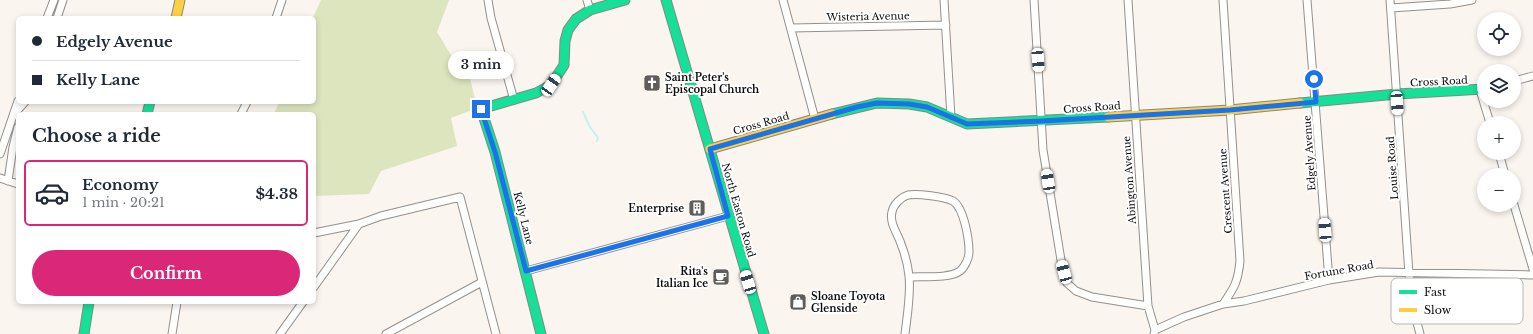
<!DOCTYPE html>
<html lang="en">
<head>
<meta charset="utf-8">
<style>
	body { margin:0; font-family:"Libre Baskerville",serif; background:#f6f6f7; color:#1f2937; height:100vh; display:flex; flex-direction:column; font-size:15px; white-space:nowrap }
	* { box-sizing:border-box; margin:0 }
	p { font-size:13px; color:#747a83 }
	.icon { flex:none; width:22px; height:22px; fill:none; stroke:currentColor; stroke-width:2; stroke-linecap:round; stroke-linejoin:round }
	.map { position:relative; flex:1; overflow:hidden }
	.panel { position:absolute; left:16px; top:112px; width:300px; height:192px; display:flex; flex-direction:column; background:#fff; border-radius:6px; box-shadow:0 2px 6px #0003 }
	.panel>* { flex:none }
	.top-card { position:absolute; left:16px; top:16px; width:300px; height:88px; border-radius:6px; box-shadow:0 2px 6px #0003; display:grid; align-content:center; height:88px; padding:0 16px; background:#fff }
	.tools { position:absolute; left:1477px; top:12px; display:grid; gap:8px }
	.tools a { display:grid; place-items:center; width:44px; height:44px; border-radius:50%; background:#fff; box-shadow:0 2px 6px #0003; font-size:20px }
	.end { position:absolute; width:18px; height:18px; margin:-9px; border:5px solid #1a73e8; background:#fff; box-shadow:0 0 0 2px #fff }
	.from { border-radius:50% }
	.bubble { position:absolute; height:28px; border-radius:14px; background:#fff; box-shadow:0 2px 6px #0003; font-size:13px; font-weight:700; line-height:28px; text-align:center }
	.car { position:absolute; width:12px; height:24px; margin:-12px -6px; border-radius:5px; box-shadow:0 0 3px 1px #0007; background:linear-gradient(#fff 24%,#345 0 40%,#fff 0 76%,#345 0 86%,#fff 0) }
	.top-card b { display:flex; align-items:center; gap:14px; height:38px; font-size:15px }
	.top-card b+b { border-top:1px solid #e0e1e3 }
	.top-card i { width:10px; height:10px; background:#1f2937 }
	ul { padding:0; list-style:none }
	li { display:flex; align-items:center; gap:12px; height:66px; margin:0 8px 6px; padding:0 8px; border:2px solid transparent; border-radius:6px }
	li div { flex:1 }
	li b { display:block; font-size:15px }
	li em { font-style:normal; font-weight:700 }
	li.active { border-color:#db2777 }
	li>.icon { width:36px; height:36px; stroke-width:1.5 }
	h2 { padding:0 16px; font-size:18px; line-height:48px }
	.button { display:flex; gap:8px; margin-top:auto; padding:8px 16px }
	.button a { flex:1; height:46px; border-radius:24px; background:#db2777; color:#fff; font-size:16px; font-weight:700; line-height:46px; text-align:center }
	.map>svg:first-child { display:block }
	.forest { fill:#dce5be }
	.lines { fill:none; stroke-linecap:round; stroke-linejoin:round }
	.stream { stroke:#c6eff3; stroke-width:2 }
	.street-casing { stroke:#93908e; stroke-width:9 }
	.fast-casing { stroke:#898784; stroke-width:11 }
	.slow-casing { stroke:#898784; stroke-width:11 }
	.street { stroke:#fefefd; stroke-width:7 }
	.fast { stroke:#16e098; stroke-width:9 }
	.slow { stroke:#ffcf43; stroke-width:9 }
	.route { stroke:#1a73e8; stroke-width:5 }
	.labels { text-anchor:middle; stroke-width:4; stroke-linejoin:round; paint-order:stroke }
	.street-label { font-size:10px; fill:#0b0b0b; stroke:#fff }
	.poi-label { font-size:10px; font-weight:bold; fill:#0b0b0b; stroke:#fff; text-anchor:start }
	.key { fill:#fff; stroke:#b6b6b6; stroke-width:1 }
	.key-label { font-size:11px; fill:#0b0b0b }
</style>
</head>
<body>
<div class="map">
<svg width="1533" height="334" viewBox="0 0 1533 334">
	<rect width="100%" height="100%" fill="#faf5ef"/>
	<!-- forest -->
	<path class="forest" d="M321,0H449L437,32L452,57H465L477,108L451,118L457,146L381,171L369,194L314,196V114H274L279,102H314L313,18Z"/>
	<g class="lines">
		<!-- stream -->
		<path class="stream" d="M583,112L590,127L598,138L597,141"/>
		<!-- street casing -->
		<g class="street-casing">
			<path id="street" d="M488,0L491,18L514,100
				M587,0L590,10
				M783,0L815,119
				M944,0L951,117
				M1034,0L1043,150L1061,260L1067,283L1076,291L1092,297L1148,306
				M1128,0L1148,306L1155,330L1154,334
				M1223,0L1240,261C1238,281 1235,287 1223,304
				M1307,0L1329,280
				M1390,0L1409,274L1413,308L1420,334
				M1391,8L1450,4L1472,0
				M47,18L54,0
				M57,18L63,0
				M276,18L282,0
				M791,28L946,25
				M1514,81L1533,76
				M1480,90L1490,123
				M15,113L25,102
				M241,114L247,102
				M1499,153L1505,175
				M0,154L18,101
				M0,178L18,184
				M8,181L13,147L18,127
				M1514,205L1533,269
				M314,233L359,224L381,216L460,197L496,334
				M526,271L728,216
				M314,287L359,224
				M1155,330L1184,317L1223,304L1244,301L1329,280L1379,272L1533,275
				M172,334L177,302
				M280,334L303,302
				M386,334L482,282
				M905,334C907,316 911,295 909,276C908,266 905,254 901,244C898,234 889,223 892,212C893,205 901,197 908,195C917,193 945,197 953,201C964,208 969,239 969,252C969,258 965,267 960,271C949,279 922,276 909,277"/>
		</g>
		<!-- fast casing -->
		<g class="fast-casing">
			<path id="fast" d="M666,0L764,334
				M1300,103L1397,94L1484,89
				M147,114L150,102
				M832,114L877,103L909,104L927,107L967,124L1108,117
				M84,334L89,302
				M541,334L495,152L481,109L536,93L551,85L564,65L565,41L568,30L576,19L590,10L625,0"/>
		</g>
		<!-- slow casing -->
		<g class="slow-casing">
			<path id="slow" d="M176,18L180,0
				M1108,117L1230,110L1300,103
				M710,149L832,114"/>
		</g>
		<!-- street -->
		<use href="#street" class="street"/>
		<!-- fast -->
		<use href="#fast" class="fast"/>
		<!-- slow -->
		<use href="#slow" class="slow"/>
	</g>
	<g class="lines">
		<!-- route -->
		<path class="route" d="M481,109L495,152L526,271L728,216L710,149L857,107L877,103L909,104L927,107L967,124L1042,121L1230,110L1316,102L1314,79"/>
	</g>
	<!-- icons -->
	<defs>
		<g id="church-square" transform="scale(0.9)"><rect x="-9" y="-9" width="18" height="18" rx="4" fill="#5f5d5b" stroke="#fff"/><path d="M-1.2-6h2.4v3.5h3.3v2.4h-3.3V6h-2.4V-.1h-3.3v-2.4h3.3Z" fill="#fff"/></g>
		<g id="building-square" transform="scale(0.9)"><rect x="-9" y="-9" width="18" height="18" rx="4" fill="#5f5d5b" stroke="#fff"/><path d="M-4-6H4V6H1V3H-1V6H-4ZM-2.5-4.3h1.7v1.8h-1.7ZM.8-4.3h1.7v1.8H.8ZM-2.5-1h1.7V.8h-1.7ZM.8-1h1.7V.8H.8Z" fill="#fff"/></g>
		<g id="cafe-square" transform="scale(0.9)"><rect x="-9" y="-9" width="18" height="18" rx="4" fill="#5f5d5b" stroke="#fff"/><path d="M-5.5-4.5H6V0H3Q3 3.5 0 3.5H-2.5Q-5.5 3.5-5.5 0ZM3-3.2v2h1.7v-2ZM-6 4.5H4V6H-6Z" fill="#fff"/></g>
		<g id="shop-square" transform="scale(0.9)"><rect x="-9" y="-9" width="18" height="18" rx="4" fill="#5f5d5b" stroke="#fff"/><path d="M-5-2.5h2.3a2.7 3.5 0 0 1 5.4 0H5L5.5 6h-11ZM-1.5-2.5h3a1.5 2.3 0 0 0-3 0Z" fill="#fff"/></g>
	</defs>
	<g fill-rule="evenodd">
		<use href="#church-square" x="652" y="83"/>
		<use href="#building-square" x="697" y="208"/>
		<use href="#cafe-square" x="721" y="277"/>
		<use href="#shop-square" x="798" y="302"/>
	</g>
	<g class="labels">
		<!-- street labels -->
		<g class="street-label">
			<text transform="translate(868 16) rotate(-1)" y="4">Wisteria Avenue</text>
			<text transform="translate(1439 81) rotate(-3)" y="4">Cross Road</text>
			<text transform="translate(1092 107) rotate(-4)" y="4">Cross Road</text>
			<text transform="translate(761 123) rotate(-16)" y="4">Cross Road</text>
			<text transform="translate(1309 153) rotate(-94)" y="4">Edgely Avenue</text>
			<text transform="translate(1392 168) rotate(-94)" y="4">Louise Road</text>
			<text transform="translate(1129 180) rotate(-94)" y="4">Abington Avenue</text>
			<text transform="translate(1225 191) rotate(-94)" y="4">Crescent Avenue</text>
			<text transform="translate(739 210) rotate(74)" y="4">North Easton Road</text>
			<text transform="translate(524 218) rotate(76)" y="4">Kelly Lane</text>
			<text transform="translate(1339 270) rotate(-10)" y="4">Fortune Road</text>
		</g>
		<!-- poi labels -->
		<g class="poi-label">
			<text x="665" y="81">Saint Peter's<tspan x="665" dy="12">Episcopal Church</tspan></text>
			<text x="684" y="212" text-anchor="end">Enterprise</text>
			<text x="708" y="275" text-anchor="end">Rita's<tspan x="708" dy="12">Italian Ice</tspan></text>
			<text x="811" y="300">Sloane Toyota<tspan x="811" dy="12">Glenside</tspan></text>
		</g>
	</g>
	<!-- legend -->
	<rect x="1391" y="278" width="132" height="46" rx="6" class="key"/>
	<rect x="1399" y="290" width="18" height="4" fill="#16e098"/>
	<rect x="1399" y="308" width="18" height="4" fill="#ffcf43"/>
	<g class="key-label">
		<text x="1424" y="296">Fast</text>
		<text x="1424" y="314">Slow</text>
	</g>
</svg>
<div class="tools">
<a><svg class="icon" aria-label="locate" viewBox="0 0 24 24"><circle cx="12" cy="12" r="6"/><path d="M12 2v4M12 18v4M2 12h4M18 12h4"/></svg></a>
<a><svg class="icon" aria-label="layers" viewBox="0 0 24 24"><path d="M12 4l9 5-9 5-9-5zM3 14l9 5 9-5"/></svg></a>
<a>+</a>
<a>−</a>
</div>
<i class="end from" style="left:1314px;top:79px"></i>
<i class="end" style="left:481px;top:109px"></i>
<div class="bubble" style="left:448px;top:51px;width:66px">3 min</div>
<i class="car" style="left:1038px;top:60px;rotate:176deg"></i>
<i class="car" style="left:551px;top:85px;rotate:34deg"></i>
<i class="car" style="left:1397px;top:103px;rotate:176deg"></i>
<i class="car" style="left:1048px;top:181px;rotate:351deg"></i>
<i class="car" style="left:1325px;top:230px;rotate:356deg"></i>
<i class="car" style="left:1064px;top:272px;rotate:345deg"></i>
<i class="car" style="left:748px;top:282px;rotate:343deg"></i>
<div class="top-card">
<b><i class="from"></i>Edgely Avenue</b>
<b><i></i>Kelly Lane</b>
</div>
<section class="panel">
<h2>Choose a ride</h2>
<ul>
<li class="active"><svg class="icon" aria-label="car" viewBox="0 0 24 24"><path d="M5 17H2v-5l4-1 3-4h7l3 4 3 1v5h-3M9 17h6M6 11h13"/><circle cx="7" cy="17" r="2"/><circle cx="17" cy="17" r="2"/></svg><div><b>Economy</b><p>1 min · 20:21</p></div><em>$4.38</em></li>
</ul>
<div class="button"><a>Confirm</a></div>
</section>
</div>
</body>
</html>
